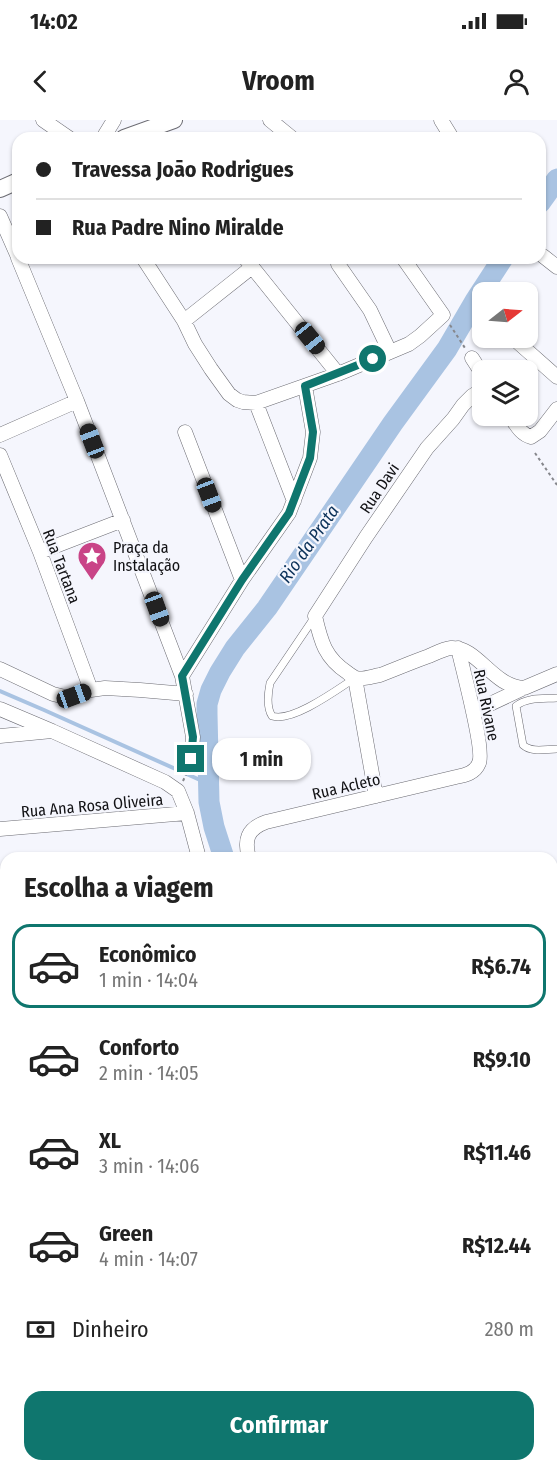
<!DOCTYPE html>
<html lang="pt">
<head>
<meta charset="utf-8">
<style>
	body { margin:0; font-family:"Fira Sans Condensed",sans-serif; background:#f2f2f2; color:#222; height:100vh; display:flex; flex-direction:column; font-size:22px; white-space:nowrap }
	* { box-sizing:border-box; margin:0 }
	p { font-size:20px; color:#767676 }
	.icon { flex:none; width:33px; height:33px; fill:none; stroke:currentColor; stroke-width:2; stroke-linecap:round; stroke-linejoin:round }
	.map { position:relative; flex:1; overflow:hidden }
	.details { position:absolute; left:0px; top:732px; width:558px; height:620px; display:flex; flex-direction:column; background:#fff; border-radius:18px 18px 0 0; box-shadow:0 2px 4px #0004 }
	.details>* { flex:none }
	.hud { position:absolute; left:12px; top:12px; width:534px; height:132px; border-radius:18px; box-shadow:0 2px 4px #0004; display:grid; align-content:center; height:132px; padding:0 24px; background:#fff }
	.needle { width:39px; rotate:73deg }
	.tools { position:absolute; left:472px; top:162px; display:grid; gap:12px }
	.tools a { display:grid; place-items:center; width:66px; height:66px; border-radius:12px; background:#fff; box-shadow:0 2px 4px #0004; font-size:30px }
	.end { position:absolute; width:27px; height:27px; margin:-14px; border:8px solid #0f766e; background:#fff; box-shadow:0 0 0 3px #fff }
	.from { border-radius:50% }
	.bubble { position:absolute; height:42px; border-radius:18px; background:#fff; box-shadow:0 2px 4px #0004; font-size:20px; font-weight:700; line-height:42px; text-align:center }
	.car { position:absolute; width:18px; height:36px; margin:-18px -9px; border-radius:8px; box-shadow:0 0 4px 2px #0007; background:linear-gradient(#222 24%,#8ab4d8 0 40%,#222 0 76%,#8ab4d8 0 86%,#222 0) }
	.hud b { display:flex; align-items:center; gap:21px; height:57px; font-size:22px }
	.hud b+b { border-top:2px solid #e0e0e0 }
	.hud i { width:15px; height:15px; background:#222 }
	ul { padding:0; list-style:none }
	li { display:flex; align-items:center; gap:18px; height:84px; margin:0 12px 9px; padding:0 12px; border:3px solid transparent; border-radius:18px }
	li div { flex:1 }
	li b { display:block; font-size:22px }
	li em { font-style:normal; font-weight:700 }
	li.on { border-color:#0f766e }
	li>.icon { width:54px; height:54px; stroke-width:1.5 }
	h2 { padding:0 24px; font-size:27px; line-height:72px }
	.pay { display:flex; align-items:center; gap:15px; height:66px; padding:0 24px; font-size:22px }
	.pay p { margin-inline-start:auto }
	.action { display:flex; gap:12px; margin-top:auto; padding:12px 24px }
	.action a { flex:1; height:69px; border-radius:18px; background:#0f766e; color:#fff; font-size:24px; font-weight:700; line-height:69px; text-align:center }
	.status { display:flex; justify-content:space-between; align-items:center; height:42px; padding:0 30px; background:#fff; direction:ltr }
	.status svg { height:16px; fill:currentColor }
	header { display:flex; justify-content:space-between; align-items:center; height:78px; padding:0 24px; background:#fff; font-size:27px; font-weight:700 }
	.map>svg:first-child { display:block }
	.education { fill:#ffe5eb }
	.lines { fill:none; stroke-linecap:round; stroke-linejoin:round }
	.stream { stroke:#a9c3e2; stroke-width:4 }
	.river { stroke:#a9c3e2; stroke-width:21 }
	.service-casing { stroke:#6b6b72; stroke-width:8 }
	.minor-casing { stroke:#6b6b72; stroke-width:15 }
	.tertiary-casing { stroke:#6b6b72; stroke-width:18 }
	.path { stroke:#86878c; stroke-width:2; stroke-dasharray:3 3; stroke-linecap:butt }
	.service { stroke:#fff; stroke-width:7 }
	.minor { stroke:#fff; stroke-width:14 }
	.tertiary { stroke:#fff; stroke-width:16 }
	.rail-casing { stroke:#2a2a2d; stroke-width:6 }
	.rail { stroke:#f5f6fd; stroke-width:4; stroke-dasharray:11; stroke-linecap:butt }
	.route { stroke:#0f766e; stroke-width:8 }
	.labels { text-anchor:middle; stroke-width:4.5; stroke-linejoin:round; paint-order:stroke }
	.street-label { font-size:16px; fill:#121215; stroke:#f5f6fd }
	.poi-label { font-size:16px; fill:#121215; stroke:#f5f6fd; text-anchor:start }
	.water-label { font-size:18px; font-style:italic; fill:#0b3159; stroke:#f5f6fd }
</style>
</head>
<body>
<div class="status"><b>14:02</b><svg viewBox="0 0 49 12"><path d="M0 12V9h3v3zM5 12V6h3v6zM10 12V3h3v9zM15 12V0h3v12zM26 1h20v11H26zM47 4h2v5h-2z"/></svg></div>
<header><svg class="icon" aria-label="back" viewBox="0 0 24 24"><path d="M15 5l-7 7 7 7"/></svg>Vroom<svg class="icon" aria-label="person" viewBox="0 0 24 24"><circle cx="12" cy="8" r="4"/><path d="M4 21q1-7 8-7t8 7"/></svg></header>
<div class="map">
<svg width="557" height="1351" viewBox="0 0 557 1351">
	<rect width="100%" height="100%" fill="#f5f6fd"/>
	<!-- education -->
	<path class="education" d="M181,1346H191L286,1351H181Z"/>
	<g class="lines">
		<!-- stream -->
		<path class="stream" d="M0,571L44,590L209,664"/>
		<!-- river -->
		<path class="river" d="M540,83L557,59
			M224,738L214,707L209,682L207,594V584L211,570L220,552L235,528L267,488L393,303L447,229L475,181L503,138
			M437,1346L443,1351"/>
		<!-- service casing -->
		<g class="service-casing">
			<path id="service" d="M314,498L270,563C268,573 266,587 272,596C292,603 338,569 355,558
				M557,578C544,579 527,577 516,586L523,625C532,633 546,629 557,629
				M272,1351V1346"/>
		</g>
		<!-- minor casing -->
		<g class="minor-casing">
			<path id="minor" d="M43,0L69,18
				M270,0L292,18
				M441,0L452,18
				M103,18L114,0
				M0,96L18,137
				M543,136L557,147
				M18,138L77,281L182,556L193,617L191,639
				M143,138L184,201L195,224L211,249L229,274L237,280L243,282L256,283L338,254L409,224L420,216L443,195L403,138
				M245,138L338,254
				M338,144L370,190L390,232
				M184,201L252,147
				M513,218L557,257
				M472,238L483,255
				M483,269L472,276L463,285L453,299L427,328L366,417L315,496C321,522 325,538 348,553C349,554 355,558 356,558C363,560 373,556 380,555C396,549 412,542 429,536C436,533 443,529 451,528C477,526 493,567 524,568
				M256,283L294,381
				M510,296C516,304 520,314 531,317L540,311L557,289
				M185,312L242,460
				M0,315L77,281
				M0,335L40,432L91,570
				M40,432L123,400
				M0,549L53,574L65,577L74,576L91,570L105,568L140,570L186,574
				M182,556L242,460L289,393L310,338L313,312L305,266
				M355,558L376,676
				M0,589L52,611L165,662L178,671L187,693L199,738
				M473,592L524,568L557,554
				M0,616L52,611
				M0,709L187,693
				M249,738C244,720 247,709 266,702L456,657C466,655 475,653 479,643C485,630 462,547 458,528
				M0,891H6
				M552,943L557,942
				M0,991L6,990
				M552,1139H557
				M0,1181L6,1180
				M0,1316L6,1317
				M359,1346H374L402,1351
				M500,1346L504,1351
				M32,1351L33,1346"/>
		</g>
		<!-- tertiary casing -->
		<g class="tertiary-casing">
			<path id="tertiary" d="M124,18L174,0
				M0,69L18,61
				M552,754H557
				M0,794L6,793"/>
		</g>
		<!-- path -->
		<path class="path" d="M450,205L465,228
			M535,333L557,365
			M183,661L188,650
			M552,1305L557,1300"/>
		<!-- service -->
		<use href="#service" class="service"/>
		<!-- minor -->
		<use href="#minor" class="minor"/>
		<!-- tertiary -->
		<use href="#tertiary" class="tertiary"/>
		<!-- rail casing -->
		<g class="rail-casing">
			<path id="rail" d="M552,1331L557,1325
				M534,1351L539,1346"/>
		</g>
		<!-- rail -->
		<use href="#rail" class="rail"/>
	</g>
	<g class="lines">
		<!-- route -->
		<path class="route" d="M191,639L193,617L182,556L242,460L289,393L310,338L313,312L305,266L373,239"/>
	</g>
	<!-- icons -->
	<defs>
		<g id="sight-pin" transform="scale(1.5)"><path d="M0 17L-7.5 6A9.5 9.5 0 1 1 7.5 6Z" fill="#c94487" stroke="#f5f6fd"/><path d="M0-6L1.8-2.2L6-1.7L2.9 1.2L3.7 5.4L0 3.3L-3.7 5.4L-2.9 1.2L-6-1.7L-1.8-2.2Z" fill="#fff"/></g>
	</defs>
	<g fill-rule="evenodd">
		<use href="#sight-pin" x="92" y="436"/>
	</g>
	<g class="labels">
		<!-- street labels -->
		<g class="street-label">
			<text transform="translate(379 368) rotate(-56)" y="6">Rua Davi</text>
			<text transform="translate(62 446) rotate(69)" y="6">Rua Tartana</text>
			<text transform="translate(487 585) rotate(78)" y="6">Rua Rivane</text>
			<text transform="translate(346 666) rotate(-13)" y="6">Rua Acleto</text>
			<text transform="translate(92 685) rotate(-5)" y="6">Rua Ana Rosa Oliveira</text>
		</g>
		<!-- poi labels -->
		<g class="poi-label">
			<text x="113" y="433">Praça da<tspan x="113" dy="18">Instalação</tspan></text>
		</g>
		<!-- water labels -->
		<g class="water-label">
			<text transform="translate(309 424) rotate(-55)" y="6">Rio da Prata</text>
		</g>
	</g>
</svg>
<div class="tools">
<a><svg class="needle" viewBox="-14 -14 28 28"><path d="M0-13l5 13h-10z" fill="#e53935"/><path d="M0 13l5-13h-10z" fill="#767676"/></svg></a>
<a><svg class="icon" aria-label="layers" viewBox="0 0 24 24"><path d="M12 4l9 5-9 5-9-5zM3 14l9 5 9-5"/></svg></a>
</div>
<i class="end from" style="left:373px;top:239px"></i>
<i class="end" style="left:191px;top:639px"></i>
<div class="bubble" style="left:212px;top:618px;width:99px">1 min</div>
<i class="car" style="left:310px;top:218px;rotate:141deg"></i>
<i class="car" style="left:92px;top:321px;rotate:339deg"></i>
<i class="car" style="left:209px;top:375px;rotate:159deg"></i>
<i class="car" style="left:157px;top:489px;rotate:160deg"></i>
<i class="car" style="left:74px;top:576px;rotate:70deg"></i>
<div class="hud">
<b><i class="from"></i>Travessa Joāo Rodrigues</b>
<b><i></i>Rua Padre Nino Miralde</b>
</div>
<section class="details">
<h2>Escolha a viagem</h2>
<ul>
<li class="on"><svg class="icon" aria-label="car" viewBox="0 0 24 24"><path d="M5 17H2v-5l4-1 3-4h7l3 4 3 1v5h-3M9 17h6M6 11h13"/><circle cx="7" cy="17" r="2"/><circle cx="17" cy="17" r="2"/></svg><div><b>Econômico</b><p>1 min · 14:04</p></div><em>R$6.74</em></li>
<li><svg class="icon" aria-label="car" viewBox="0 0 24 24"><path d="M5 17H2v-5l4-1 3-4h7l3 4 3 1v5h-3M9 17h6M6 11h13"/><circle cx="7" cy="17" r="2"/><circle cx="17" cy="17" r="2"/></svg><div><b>Conforto</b><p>2 min · 14:05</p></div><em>R$9.10</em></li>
<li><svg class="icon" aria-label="car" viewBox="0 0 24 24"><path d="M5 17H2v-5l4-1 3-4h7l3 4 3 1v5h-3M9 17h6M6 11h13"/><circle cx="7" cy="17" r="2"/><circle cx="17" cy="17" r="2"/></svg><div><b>XL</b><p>3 min · 14:06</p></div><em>R$11.46</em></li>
<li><svg class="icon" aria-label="car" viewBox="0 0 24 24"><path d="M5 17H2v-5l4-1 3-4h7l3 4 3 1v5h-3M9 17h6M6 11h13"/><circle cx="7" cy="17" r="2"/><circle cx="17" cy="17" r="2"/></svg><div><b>Green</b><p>4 min · 14:07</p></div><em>R$12.44</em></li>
</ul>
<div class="pay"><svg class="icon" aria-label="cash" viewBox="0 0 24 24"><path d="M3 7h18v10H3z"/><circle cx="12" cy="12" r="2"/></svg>Dinheiro<p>280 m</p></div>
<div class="action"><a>Confirmar</a></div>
</section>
</div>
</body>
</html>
